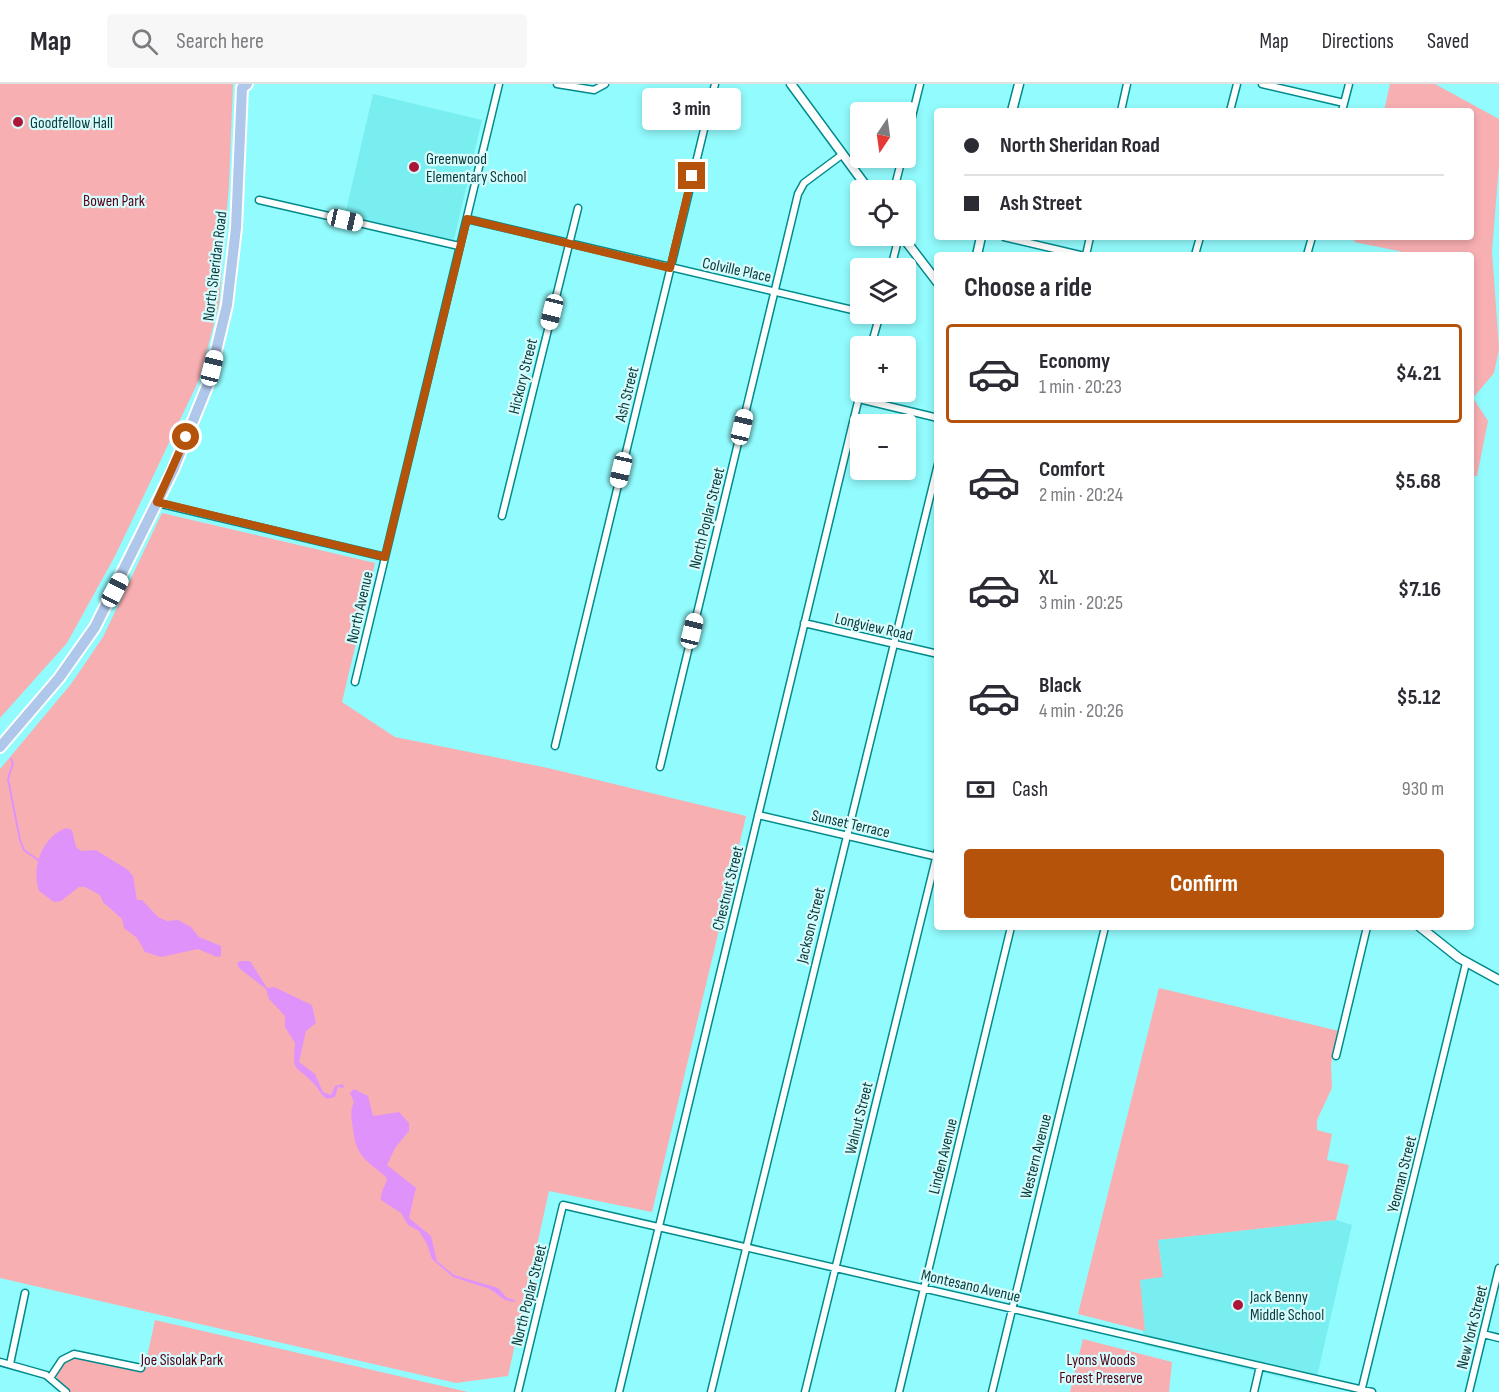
<!DOCTYPE html>
<html lang="en">
<head>
<meta charset="utf-8">
<style>
	body { margin:0; font-family:"Sofia Sans Condensed",sans-serif; background:#f7f7f7; color:#2b2b33; height:100vh; display:flex; flex-direction:column; font-size:22px; white-space:nowrap }
	* { box-sizing:border-box; margin:0 }
	p { font-size:20px; color:#7c7c81 }
	.icon { flex:none; width:33px; height:33px; fill:none; stroke:currentColor; stroke-width:2; stroke-linecap:round; stroke-linejoin:round }
	.map { position:relative; flex:1; overflow:hidden }
	.details { position:absolute; left:934px; top:168px; width:540px; height:678px; display:flex; flex-direction:column; background:#fff; border-radius:6px; box-shadow:0 3px 9px #0003 }
	.details>* { flex:none }
	.hud { position:absolute; left:934px; top:24px; width:540px; height:132px; border-radius:6px; box-shadow:0 3px 9px #0003; display:grid; align-content:center; height:132px; padding:0 30px; background:#fff }
	.needle { width:39px; rotate:193deg }
	.tools { position:absolute; left:850px; top:18px; display:grid; gap:12px }
	.tools a { display:grid; place-items:center; width:66px; height:66px; border-radius:6px; background:#fff; box-shadow:0 3px 9px #0003; font-size:30px }
	.end { position:absolute; width:27px; height:27px; margin:-14px; border:8px solid #b45309; background:#fff; box-shadow:0 0 0 3px #fff }
	.from { border-radius:50% }
	.bubble { position:absolute; height:42px; border-radius:6px; background:#fff; box-shadow:0 3px 9px #0003; font-size:20px; font-weight:700; line-height:42px; text-align:center }
	.car { position:absolute; width:18px; height:36px; margin:-18px -9px; border-radius:8px; box-shadow:0 0 4px 2px #0007; background:linear-gradient(#fff 24%,#345 0 40%,#fff 0 76%,#345 0 86%,#fff 0) }
	.hud b { display:flex; align-items:center; gap:21px; height:57px; font-size:22px }
	.hud b+b { border-top:2px solid #e1e1e2 }
	.hud i { width:15px; height:15px; background:#2b2b33 }
	ul { padding:0; list-style:none }
	li { display:flex; align-items:center; gap:18px; height:99px; margin:0 12px 9px; padding:0 18px; border:3px solid transparent; border-radius:6px }
	li div { flex:1 }
	li b { display:block; font-size:22px }
	li em { font-style:normal; font-weight:700 }
	li.selected { border-color:#b45309 }
	li>.icon { width:54px; height:54px; stroke-width:1.5 }
	h2 { padding:0 30px; font-size:27px; line-height:72px }
	.pay { display:flex; align-items:center; gap:15px; height:66px; padding:0 30px; font-size:22px }
	.pay p { margin-inline-start:auto }
	.primary-button { display:flex; gap:12px; margin-top:auto; padding:12px 30px }
	.primary-button a { flex:1; height:69px; border-radius:6px; background:#b45309; color:#fff; font-size:24px; font-weight:700; line-height:69px; text-align:center }
	header { display:flex; align-items:center; gap:36px; box-sizing:border-box; height:84px; padding:0 30px; background:#fff; border-bottom:2px solid #e1e1e2 }
	header strong { font-size:28px }
	nav { display:flex; gap:33px; margin-inline-start:auto; font-size:21px }
	.search { width:420px; height:54px; background:#f7f7f7; display:flex; align-items:center; gap:15px; box-sizing:border-box; padding:0 21px; border-radius:6px; color:#7c7c81; font-size:22px }
	.map>svg:first-child { display:block }
	.built { fill:#79eef0 }
	.green { fill:#f8afb2 }
	.water { fill:#df93fa }
	.lines { fill:none; stroke-linecap:round; stroke-linejoin:round }
	.stream { stroke:#df93fa; stroke-width:2 }
	.minor-casing { stroke:#008a8c; stroke-width:9 }
	.tertiary-casing { stroke:#008a8c; stroke-width:11 }
	.primary-casing { stroke:#fff; stroke-width:14 }
	.minor { stroke:#fff; stroke-width:6 }
	.tertiary { stroke:#fff; stroke-width:8 }
	.primary { stroke:#afc7ea; stroke-width:10 }
	.route { stroke:#b45309; stroke-width:8 }
	.poi-dot { fill:#ac1738; stroke:#d6fcfd; stroke-width:2 }
	.labels { text-anchor:middle; stroke-width:4.5; stroke-linejoin:round; paint-order:stroke }
	.poi-label { font-size:16px; fill:#0b3a3b; stroke:#d6fcfd; text-anchor:start }
	.park-label { font-size:16px; fill:#550014; stroke:#d6fcfd }
	.street-label { font-size:16px; fill:#0b3a3b; stroke:#d6fcfd }
</style>
</head>
<body>
<header>
<strong>Map</strong>
<div class="search"><svg class="icon" aria-label="search" viewBox="0 0 24 24"><circle cx="10" cy="10" r="6"/><path d="M15 15l6 6"/></svg>Search here</div>
<nav><a>Map</a><a>Directions</a><a>Saved</a></nav>
</header>
<div class="map">
<svg width="1499" height="1308" viewBox="0 0 1499 1308">
	<rect width="100%" height="100%" fill="#92fbfd"/>
	<!-- built -->
	<path class="built" d="M373,10L482,36L454,156L345,131Z
		M1336,1136L1352,1141L1315,1301L1144,1261L1140,1196L1163,1192L1158,1156Z"/>
	<!-- green -->
	<path class="green" d="M0,0H233L229,101L219,221L199,296L115,472L67,559L0,634Z
		M1390,0H1435L1499,35V81L1492,167L1499,265L1494,289L1473,314L1488,337L1477,392H1472V171H1430L1428,168C1420,173 1406,173 1399,167L1354,158L1355,153H1472V27H1384Z
		M162,429L375,479L342,618L395,653L548,684L746,732L652,1128L549,1107L508,1292L456,1299L0,1194V685L71,600L103,553Z
		M1159,904L1339,947L1331,980L1332,1004L1317,1036V1046L1332,1050L1327,1076L1349,1081L1336,1136L1158,1156L1163,1193L1140,1196L1145,1247L1078,1230Z
		M155,1236L468,1308H68L56,1293C58,1280 69,1274 81,1273L144,1287Z
		M1083,1255L1172,1278L1169,1308H1070Z"/>
	<!-- water -->
	<path class="water" d="M66,744L72,746L76,763L81,767L96,766L128,786L133,792L137,816H142L158,833L167,837L178,836L191,843L199,853L221,862V872L217,873L198,865L161,873L145,868L137,854L124,844L122,835L103,818L100,811L85,803H79L61,817L54,818L39,807C31,784 42,753 66,744Z
		M240,877H250L267,904L274,903L312,921L316,939L306,947L299,978L315,990L323,1008L331,1011L335,1002L343,1000L344,1004L338,1003L335,1013L327,1015C321,1011 319,1005 314,1000C296,979 292,992 295,959L285,943V932L269,915L266,905L239,884L237,879Z
		M354,1005L368,1012L373,1032L399,1028L409,1039V1047L395,1064L387,1081L416,1104L409,1134L431,1152L437,1177L454,1191L498,1204L507,1214L515,1216L514,1218L505,1216L490,1205L453,1193L432,1175L427,1160L419,1147L408,1141L401,1129L381,1116C380,1107 386,1102 387,1094C367,1076 357,1075 353,1046C352,1035 349,1029 354,1018L350,1009Z"/>
	<g class="lines">
		<!-- stream -->
		<path class="stream" d="M11,675L13,679L8,695L20,756L24,766L38,776"/>
		<!-- minor casing -->
		<g class="minor-casing">
			<path id="minor" d="M557,0L594,6L605,0
				M1262,0L1344,19
				M1121,27L1127,0
				M1230,27L1237,0
				M1342,27L1349,0
				M906,57L920,0
				M894,106L902,74
				M259,116L459,162
				M467,135L861,228
				M1004,153L1080,171
				M1086,171L1090,153
				M1195,171L1200,153
				M1307,171L1312,153
				M891,184L899,152
				M871,262L880,230
				M859,315L938,334
				M157,419L385,473
				M502,432L578,124
				M804,539L938,570
				M355,598L499,0
				M555,662L715,0
				M660,683L798,110L804,99L843,70
				M758,731L938,773
				M1336,972L1367,843
				M1483,1250L1499,1254
				M0,1278L46,1291L66,1308
				M10,1280L25,1209
				M50,1294L62,1276L74,1270L141,1284
				M518,1308L563,1121L1372,1308
				M619,1308L861,305
				M711,1308L938,380
				M805,1308L938,766
				M899,1308L1011,843
				M992,1308L1105,843
				M1254,1308L1260,1282
				M1361,1308L1466,879
				M1469,1308L1499,1184"/>
		</g>
		<!-- tertiary casing -->
		<g class="tertiary-casing">
			<path id="tertiary" d="M791,0L869,106
				M1012,27L1019,0
				M902,152L938,199
				M977,171L981,153
				M1420,843L1459,874L1499,896"/>
		</g>
		<!-- primary casing -->
		<g class="primary-casing">
			<path id="primary" d="M0,663L59,594L95,543L173,386L208,300L227,221L236,144L242,4L247,0"/>
		</g>
		<!-- minor -->
		<use href="#minor" class="minor"/>
		<!-- tertiary -->
		<use href="#tertiary" class="tertiary"/>
		<!-- primary -->
		<use href="#primary" class="primary"/>
	</g>
	<g class="lines">
		<!-- route -->
		<path class="route" d="M186,353L157,418L385,473L467,135L670,184L692,92"/>
	</g>
	<!-- markers -->
	<g class="poi-dot">
		<circle cx="18" cy="38" r="6"/>
		<circle cx="414" cy="83" r="6"/>
		<circle cx="1238" cy="1221" r="6"/>
	</g>
	<g class="labels">
		<!-- poi labels -->
		<g class="poi-label">
			<text x="30" y="44">Goodfellow Hall</text>
			<text x="426" y="80">Greenwood<tspan x="426" dy="18">Elementary School</tspan></text>
			<text x="1250" y="1218">Jack Benny<tspan x="1250" dy="18">Middle School</tspan></text>
		</g>
		<!-- park labels -->
		<g class="park-label">
			<text x="114" y="122">Bowen Park</text>
			<text x="182" y="1281">Joe Sisolak Park</text>
			<text x="1101" y="1281">Lyons Woods<tspan x="1101" dy="18">Forest Preserve</tspan></text>
		</g>
		<!-- street labels -->
		<g class="street-label">
			<text transform="translate(214 182) rotate(-83)" y="6">North Sheridan Road</text>
			<text transform="translate(737 185) rotate(12)" y="6">Colville Place</text>
			<text transform="translate(522 292) rotate(-76)" y="6">Hickory Street</text>
			<text transform="translate(626 310) rotate(-76)" y="6">Ash Street</text>
			<text transform="translate(706 434) rotate(-76)" y="6">North Poplar Street</text>
			<text transform="translate(359 523) rotate(-77)" y="6">North Avenue</text>
			<text transform="translate(874 542) rotate(13)" y="6">Longview Road</text>
			<text transform="translate(851 739) rotate(13)" y="6">Sunset Terrace</text>
			<text transform="translate(727 804) rotate(-76)" y="6">Chestnut Street</text>
			<text transform="translate(810 841) rotate(-76)" y="6">Jackson Street</text>
			<text transform="translate(858 1034) rotate(-76)" y="6">Walnut Street</text>
			<text transform="translate(942 1072) rotate(-76)" y="6">Linden Avenue</text>
			<text transform="translate(1035 1072) rotate(-76)" y="6">Western Avenue</text>
			<text transform="translate(1401 1090) rotate(-76)" y="6">Yeoman Street</text>
			<text transform="translate(971 1201) rotate(13)" y="6">Montesano Avenue</text>
			<text transform="translate(528 1211) rotate(-76)" y="6">North Poplar Street</text>
			<text transform="translate(1471 1243) rotate(-76)" y="6">New York Street</text>
		</g>
	</g>
</svg>
<div class="tools">
<a><svg class="needle" viewBox="-14 -14 28 28"><path d="M0-13l5 13h-10z" fill="#e53935"/><path d="M0 13l5-13h-10z" fill="#7c7c81"/></svg></a>
<a><svg class="icon" aria-label="locate" viewBox="0 0 24 24"><circle cx="12" cy="12" r="6"/><path d="M12 2v4M12 18v4M2 12h4M18 12h4"/></svg></a>
<a><svg class="icon" aria-label="layers" viewBox="0 0 24 24"><path d="M12 4l9 5-9 5-9-5zM3 14l9 5 9-5"/></svg></a>
<a>+</a>
<a>−</a>
</div>
<i class="end from" style="left:186px;top:353px"></i>
<i class="end" style="left:692px;top:92px"></i>
<div class="bubble" style="left:642px;top:4px;width:99px">3 min</div>
<i class="car" style="left:345px;top:136px;rotate:103deg"></i>
<i class="car" style="left:552px;top:228px;rotate:194deg"></i>
<i class="car" style="left:212px;top:284px;rotate:14deg"></i>
<i class="car" style="left:742px;top:343px;rotate:13deg"></i>
<i class="car" style="left:621px;top:386px;rotate:193deg"></i>
<i class="car" style="left:115px;top:506px;rotate:28deg"></i>
<i class="car" style="left:692px;top:547px;rotate:14deg"></i>
<div class="hud">
<b><i class="from"></i>North Sheridan Road</b>
<b><i></i>Ash Street</b>
</div>
<section class="details">
<h2>Choose a ride</h2>
<ul>
<li class="selected"><svg class="icon" aria-label="car" viewBox="0 0 24 24"><path d="M5 17H2v-5l4-1 3-4h7l3 4 3 1v5h-3M9 17h6M6 11h13"/><circle cx="7" cy="17" r="2"/><circle cx="17" cy="17" r="2"/></svg><div><b>Economy</b><p>1 min · 20:23</p></div><em>$4.21</em></li>
<li><svg class="icon" aria-label="car" viewBox="0 0 24 24"><path d="M5 17H2v-5l4-1 3-4h7l3 4 3 1v5h-3M9 17h6M6 11h13"/><circle cx="7" cy="17" r="2"/><circle cx="17" cy="17" r="2"/></svg><div><b>Comfort</b><p>2 min · 20:24</p></div><em>$5.68</em></li>
<li><svg class="icon" aria-label="car" viewBox="0 0 24 24"><path d="M5 17H2v-5l4-1 3-4h7l3 4 3 1v5h-3M9 17h6M6 11h13"/><circle cx="7" cy="17" r="2"/><circle cx="17" cy="17" r="2"/></svg><div><b>XL</b><p>3 min · 20:25</p></div><em>$7.16</em></li>
<li><svg class="icon" aria-label="car" viewBox="0 0 24 24"><path d="M5 17H2v-5l4-1 3-4h7l3 4 3 1v5h-3M9 17h6M6 11h13"/><circle cx="7" cy="17" r="2"/><circle cx="17" cy="17" r="2"/></svg><div><b>Black</b><p>4 min · 20:26</p></div><em>$5.12</em></li>
</ul>
<div class="pay"><svg class="icon" aria-label="cash" viewBox="0 0 24 24"><path d="M3 7h18v10H3z"/><circle cx="12" cy="12" r="2"/></svg>Cash<p>930 m</p></div>
<div class="primary-button"><a>Confirm</a></div>
</section>
</div>
</body>
</html>
